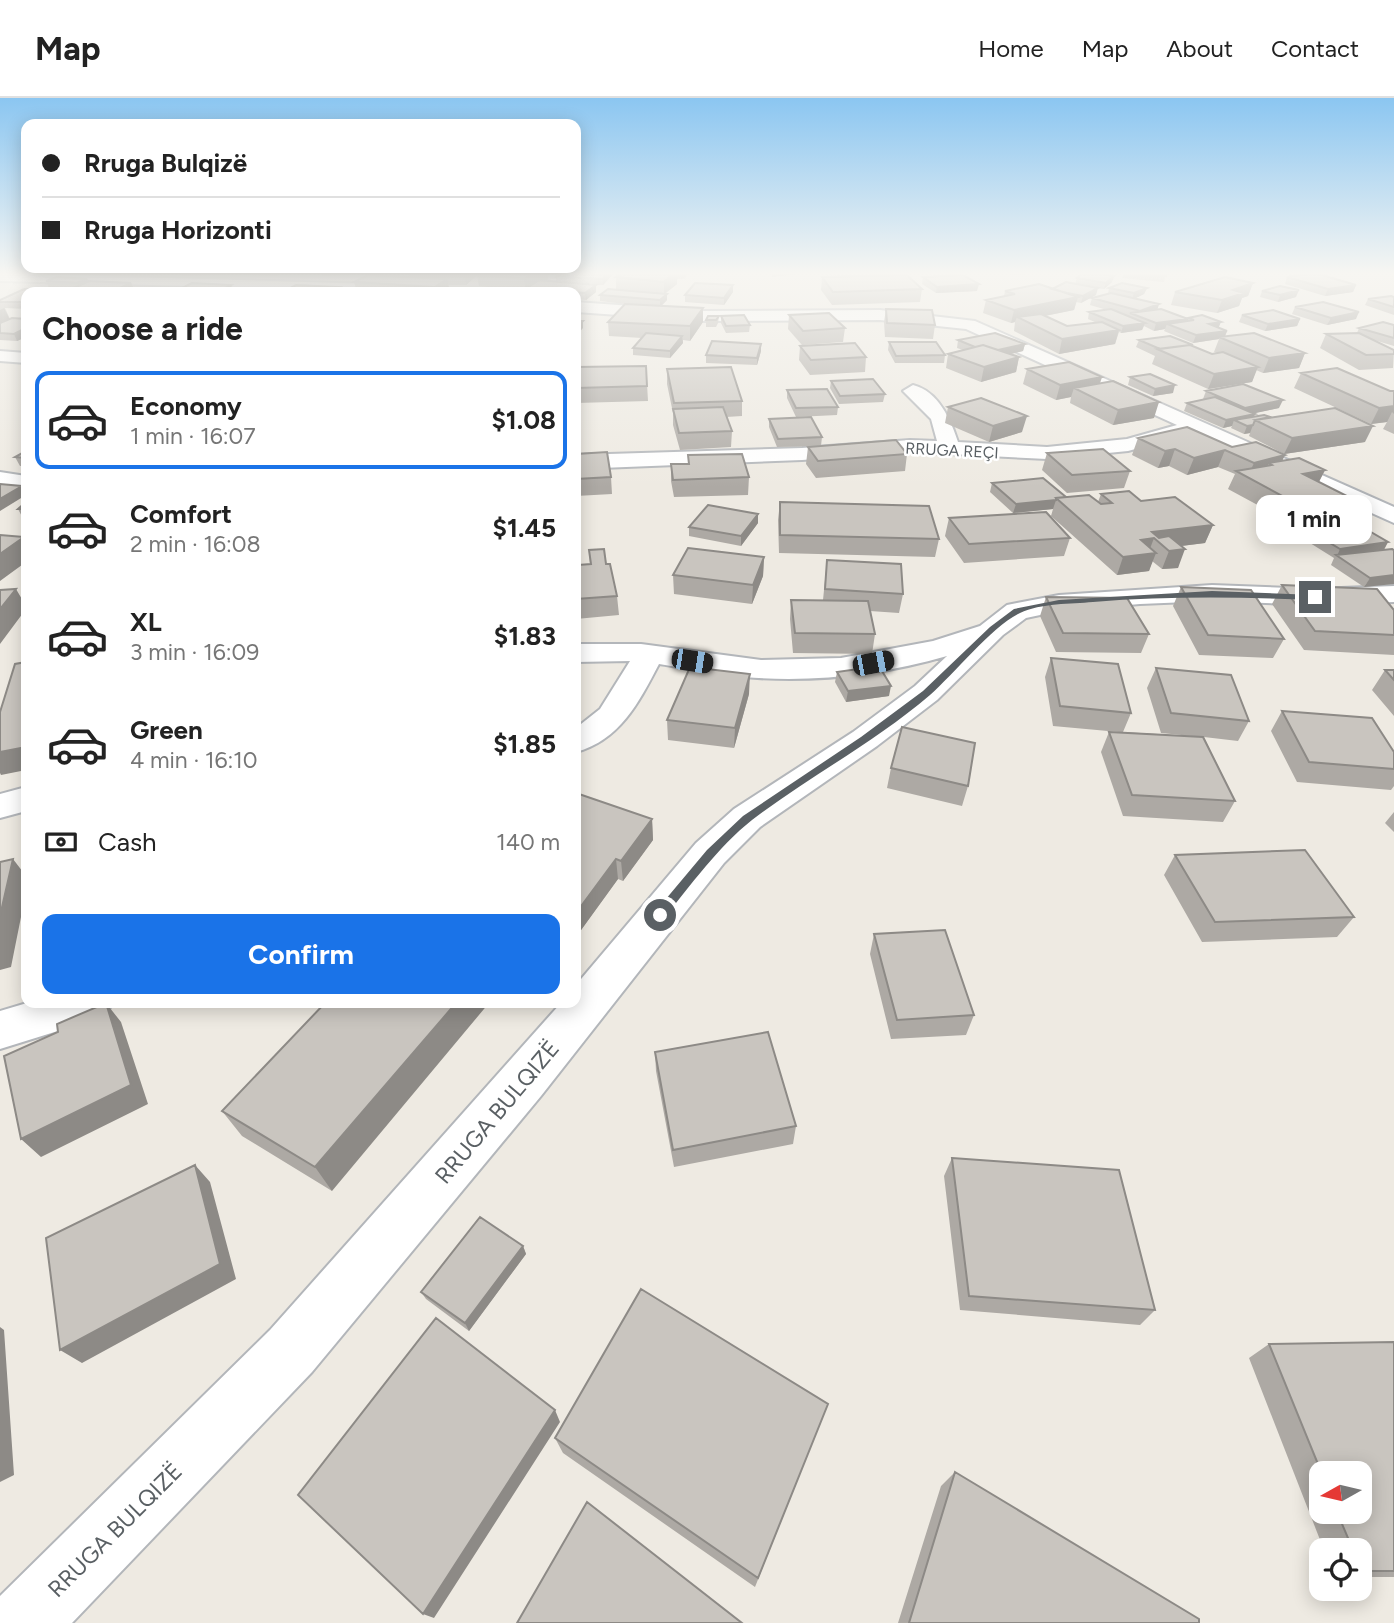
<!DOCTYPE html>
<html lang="en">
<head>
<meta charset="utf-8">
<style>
	body { margin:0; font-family:Figtree,sans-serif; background:#f6f6f6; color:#222; height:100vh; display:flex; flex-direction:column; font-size:26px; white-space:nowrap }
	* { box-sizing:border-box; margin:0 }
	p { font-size:23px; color:#767676 }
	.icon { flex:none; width:38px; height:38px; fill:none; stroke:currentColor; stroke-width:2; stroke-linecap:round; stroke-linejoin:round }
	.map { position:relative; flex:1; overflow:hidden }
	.drawer { position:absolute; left:21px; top:189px; width:560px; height:721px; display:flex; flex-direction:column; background:#fff; border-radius:14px; box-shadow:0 4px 18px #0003 }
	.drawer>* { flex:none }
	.top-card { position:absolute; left:21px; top:21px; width:560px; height:154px; border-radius:14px; box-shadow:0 4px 18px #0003; display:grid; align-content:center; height:154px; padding:0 21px; background:#fff }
	.needle { width:46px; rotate:262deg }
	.fabs { position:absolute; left:1309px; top:1363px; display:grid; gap:14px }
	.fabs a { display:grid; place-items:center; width:63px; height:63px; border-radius:14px; background:#fff; box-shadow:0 4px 18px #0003; font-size:35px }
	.end { position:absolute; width:32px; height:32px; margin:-16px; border:9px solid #5a6064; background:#fff; box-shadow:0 0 0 4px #fff }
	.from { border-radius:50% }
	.bubble { position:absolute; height:49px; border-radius:14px; background:#fff; box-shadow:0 4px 18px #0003; font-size:23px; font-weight:700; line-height:49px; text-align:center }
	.car { position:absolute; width:21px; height:42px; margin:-21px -10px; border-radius:9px; box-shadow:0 0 5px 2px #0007; background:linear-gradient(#222 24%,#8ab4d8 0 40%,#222 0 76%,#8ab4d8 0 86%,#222 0) }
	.top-card b { display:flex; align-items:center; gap:24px; height:66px; font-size:26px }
	.top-card b+b { border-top:2px solid #e0e0e0 }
	.top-card i { width:18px; height:18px; background:#222 }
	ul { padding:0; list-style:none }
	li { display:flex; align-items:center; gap:21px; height:98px; margin:0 14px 10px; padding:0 7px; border:4px solid transparent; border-radius:14px }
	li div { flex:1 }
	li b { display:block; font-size:26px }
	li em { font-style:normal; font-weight:700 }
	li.selected { border-color:#1a73e8 }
	li>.icon { width:63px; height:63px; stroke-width:1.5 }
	h2 { padding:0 21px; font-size:32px; line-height:84px }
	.pay { display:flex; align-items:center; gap:18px; height:77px; padding:0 21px; font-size:26px }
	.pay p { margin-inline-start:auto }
	.cta { display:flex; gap:14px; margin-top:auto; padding:14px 21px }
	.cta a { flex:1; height:80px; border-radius:14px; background:#1a73e8; color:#fff; font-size:28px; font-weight:700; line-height:80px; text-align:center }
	header { display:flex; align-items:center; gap:42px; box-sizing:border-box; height:98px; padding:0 35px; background:#fff; border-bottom:2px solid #e0e0e0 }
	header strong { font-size:33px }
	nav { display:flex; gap:38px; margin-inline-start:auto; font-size:24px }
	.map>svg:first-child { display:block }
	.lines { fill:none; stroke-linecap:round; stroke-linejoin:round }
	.minor-casing { stroke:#b3b6ba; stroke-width:4 }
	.minor { fill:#fff; fill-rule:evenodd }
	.wall { fill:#ada9a4; fill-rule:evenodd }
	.shaded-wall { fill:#8d8a86 }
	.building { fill:#c9c5bf; stroke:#8d8a86; stroke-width:2 }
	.route { fill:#5a6064 }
	.labels { text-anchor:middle; stroke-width:5; stroke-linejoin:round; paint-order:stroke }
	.far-street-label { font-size:16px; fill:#5a6064; stroke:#fff }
	.near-street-label { font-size:23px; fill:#5a6064; stroke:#fff }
</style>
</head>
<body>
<header>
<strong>Map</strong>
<nav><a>Home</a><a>Map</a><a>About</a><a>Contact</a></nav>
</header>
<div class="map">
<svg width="1394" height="1525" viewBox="0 0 1394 1525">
	<rect width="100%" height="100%" fill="#eeeae2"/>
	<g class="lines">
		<!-- minor casing -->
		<g class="minor-casing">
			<path id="minor" d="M0,175L371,186L418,190L425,194L0,183Z
				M576,204L703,213L880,212L975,223L1394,409V425L1194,335L1128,353L1047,361L910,354L802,362L576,371V357L802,350L910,342L937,343L931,321L903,293L913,287C938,293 951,322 958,344L1047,349L1127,341L1177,327L966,231L880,222L703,223L576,214Z
				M0,253L26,255V265L0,263Z
				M0,374L26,378V392L0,388Z
				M1212,487L1315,491L1394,488V504L1315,507L1212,503L1140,506L1059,513L1026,520L1003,537L937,602L877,648L760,729L724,765L541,998L312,1274L72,1525H0V1498L270,1232L561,905H576V887L696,745L734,711L853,634L915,588L947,558C882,577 811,585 744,579C715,577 687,570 659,566C639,604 620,642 576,654V630L600,611L630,563L576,564V546H641L761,562L841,560L933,543L980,528L1007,507L1017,505L1059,497Z
				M26,689V713L0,720V696Z
				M27,905H112L106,918L0,951V913Z"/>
		</g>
		<!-- minor -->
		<use href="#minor" class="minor"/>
	</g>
	<!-- wall -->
	<path class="wall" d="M181,175H226L225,177L182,178Z
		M243,175H280L278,178L243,177Z
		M321,175H356V177L322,178Z
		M408,175H548V181L545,183L556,184V179L612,177L603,187H596V194L586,202L576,201V194H528V192L526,193L479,188L477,177L466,187H448L450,194H357L354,184L409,179Z
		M622,175H688L685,181H677V186L665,196H667V202L661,208L703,224L690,243L683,242V245L670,260L633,257V250L642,240L609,238L608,224L625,206L600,203V197L616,191V179Z
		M982,175H1024V177Z
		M1124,175H1166L1164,184L1122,180Z
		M822,179L922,191L920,204L832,207L821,192Z
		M923,179L977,193L936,195L922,186Z
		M1287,179L1356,187L1353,194L1325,198L1285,186Z
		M1077,180L1112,184L1104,191L1095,190L1096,197L1081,205L1076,204L1074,212L1045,218L1067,228L1097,225L1088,221L1089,214L1107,212L1090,207L1092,200L1108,196L1109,190H1147L1144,196L1135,200L1158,211L1227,233L1225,239L1305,255L1299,270L1263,275L1256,272L1252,284L1208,291L1152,266L1155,258L1136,249L1139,242L1212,256L1217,255L1214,254L1219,241L1193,245L1164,233L1165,231L1154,233L1144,228L1142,232L1121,235L1119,234L1115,246L1059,256L1014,233L1015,224L1011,225L983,215L986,202L1004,198L1005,193L1052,191L1075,186Z
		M87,181L88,184L131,185L135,194H65L72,191L49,190L46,183Z
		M1253,185L1248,198L1242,200L1239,208L1217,215L1171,207L1175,194Z
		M24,191L57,192V194H26V211L5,210L10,221H26V239L17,243L0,242V202Z
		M1262,193L1296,199L1278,204L1260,199Z
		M733,194L724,207L685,204V197Z
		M1394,199V217L1365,207L1368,201Z
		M1295,209L1356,221L1327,227L1292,216Z
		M886,211L935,227L933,241L885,239L884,224Z
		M789,217L845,230L843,244L802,247L788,231Z
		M1242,217L1300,221L1297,228L1265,233L1239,224Z
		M719,218L718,225L716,229H706V222Z
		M721,218L750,227L749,234L726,235L721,225Z
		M1394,227V248L1374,242L1394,252L1393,270L1359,272L1320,250L1326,236L1357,235L1359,230Z
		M958,242L1025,246L1023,253L1010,256L1019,259L1016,274L981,284L946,270L948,256L963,252L957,250Z
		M889,244L945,257L944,265H895L888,252Z
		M800,248L866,259L865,274L810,277L799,262Z
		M761,253L757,267L706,265V257Z
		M646,268L648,303L576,305V269Z
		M667,271L742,303V318L726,319L732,333L731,349L680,352L673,327V315L667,286Z
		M1027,271L1100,285L1154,320L1113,327L1070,305L1071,299L1056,302L1023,286Z
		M1301,275L1390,293H1394V336L1383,331L1387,324L1371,326L1294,290Z
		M1130,279L1173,295L1153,298L1128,287Z
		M831,283L885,296L883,304L839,306L830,290Z
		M787,292L838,309L837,317L796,319L787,300Z
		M1206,293L1279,310L1254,315L1255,316L1254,318L1270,319L1365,344L1284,356L1249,338L1250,335L1244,336L1231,330L1232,328L1223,330L1184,313L1187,305L1205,301H1203Z
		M948,309L1022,334L989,344L945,325Z
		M769,321L822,339L821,348L777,349L769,329Z
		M1138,340L1232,349L1325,372L1319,384L1336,414L1289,424L1228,391L1235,376L1218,369L1187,377L1169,368L1158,370L1132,357Z
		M808,349L907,356L905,373L816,380L806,366Z
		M26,353V368H20L15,359Z
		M1047,355L1130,373L1124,390L1067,395L1042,372Z
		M576,356L611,379L612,396L576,398Z
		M688,357L749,379L748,397L674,399L671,383V366H688Z
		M992,385L1066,399L1098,404L1101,396L1141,403L1213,427L1205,445L1181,448L1178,470L1162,471L1152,463L1149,473L1117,477L1051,418L1053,411L1013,415L990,394Z
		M26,404V426L18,411Z
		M780,404L939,441L935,459L779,455L778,422Z
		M949,420L1070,440L1064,458L964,465L945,438Z
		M758,425L741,448L689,438V429Z
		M1299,426L1388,444L1384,452L1392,451L1364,489L1331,467L1334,460L1294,435Z
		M589,452L606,466L617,498L619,517L576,521V458L578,467L590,466Z
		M764,459L763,478L752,506L674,496L673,477Z
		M827,462L903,496L899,515L870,513L875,536L872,556L793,555L790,521L791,502H823Z
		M1282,487L1394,512V557L1304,552L1272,506Z
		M1181,489L1284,541L1273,560L1199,557L1173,508Z
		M1046,499L1149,536L1141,555L1056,554L1040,518Z
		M1051,560L1131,615L1123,634L1192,638L1161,635L1147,590L1156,570L1249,623L1238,643L1204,639L1235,703L1223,724L1123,718L1101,654L1109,634H1119L1053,628L1045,579Z
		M1385,572H1394V618L1372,592Z
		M837,574L889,598L846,604L835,584Z
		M749,596L734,650L668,642L667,622Z
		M1282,613L1394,654V688L1391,692L1297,684L1271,633Z
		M891,670L968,688L962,708L887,690Z
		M576,695L652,721L653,742L623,783L618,781L576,839Z
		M1394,714V734L1385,725Z
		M1175,757L1354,819L1337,839L1202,844L1164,777Z
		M874,836L974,917L966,937L891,941L870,856Z
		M325,905L332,1093L242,1038L222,1013Z
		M655,954L796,1028L793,1046L674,1069L656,973Z
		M952,1060L1155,1212L1140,1227L960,1212L944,1078Z
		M523,1148L526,1156L469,1233L426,1201L421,1194Z
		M1394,1244V1479H1360V1452H1324L1249,1260L1269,1246ZM1321,1376L1360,1414H1321Z
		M828,1306L755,1489L563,1355L555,1340Z
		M955,1374L1199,1525H898L941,1388Z"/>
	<!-- shaded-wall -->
	<path class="shaded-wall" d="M464,175H479L477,176V177L466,187Z
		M534,175H548V181L532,190H527L528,192L526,193L524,181Z
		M607,175H612V177L603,187V181Z
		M674,175H677V186L664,196V184Z
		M773,175H805L772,179Z
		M1114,178L1112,184L1104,191L1106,185Z
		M87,181L90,187L80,192L77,185Z
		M447,181L450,194H436L435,189Z
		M131,185L135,194H111Z
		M1253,185L1248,198L1242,200L1239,208L1217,215L1222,202L1233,192Z
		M979,186L977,193L936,195L937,189Z
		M231,187L234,194H218Z
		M596,187V194L586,202L585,195Z
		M733,187V194L724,207V200Z
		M1356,187L1353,194L1325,198L1328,191Z
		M340,189L341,194H332Z
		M1098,190L1096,197L1081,205L1083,198Z
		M1147,190L1144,196L1132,202L1134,195Z
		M1299,192L1296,199L1278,204L1280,197Z
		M667,196V202L660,209V202Z
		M1078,199L1074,212L1024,222L1017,219L1015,224L1011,225L1014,212Z
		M1159,206L1157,213H1140Z
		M4,210L11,224L0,229V212Z
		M703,210V224L690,243V228Z
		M1359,214L1356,221L1327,227L1331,220Z
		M1188,221L1185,228L1167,226L1165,231L1154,233L1156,225Z
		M1300,221L1297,228L1265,233L1268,226Z
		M583,223V230L576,238V230Z
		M1221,224L1218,231L1209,226Z
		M1145,225L1142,232L1121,235L1123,228Z
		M26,230V239L17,243L14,236Z
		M1119,232L1115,246L1059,256L1062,241Z
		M1227,233L1224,240L1219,239V241L1193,245L1196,237Z
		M682,238L683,245L670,260V253Z
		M761,246V253L757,267V260Z
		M1025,246L1023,253L986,262L988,254Z
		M1305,255L1299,270L1263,275L1269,260Z
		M1019,259L1016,274L981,284L984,269Z
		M1258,269L1252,284L1208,291L1214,276Z
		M1102,279L1097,295L1074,290L1071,299L1056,302L1060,287Z
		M1175,287L1173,295L1153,298L1155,291Z
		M1283,302L1279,310L1242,318L1245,310Z
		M1159,304L1154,320L1113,327L1118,312Z
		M1394,308V316L1392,314L1387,324L1371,326L1379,310Z
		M1255,316L1252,324L1234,322L1232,328L1223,330L1226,322Z
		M1027,318L1022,334L989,344L993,328Z
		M1253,327L1250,335L1244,336L1247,328Z
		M1373,328L1365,344L1284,356L1292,340Z
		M1175,351L1169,368L1158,370L1165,353Z
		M1225,352L1218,369L1187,377L1194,360Z
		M1285,357L1277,374L1272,367L1269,365L1263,378L1247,380L1254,365Z
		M1325,372L1316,389L1303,376Z
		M22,388L26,397L0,413V401Z
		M1345,397L1336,414L1289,424L1297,406Z
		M1056,402L1053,411L1013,415L1016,406Z
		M758,416V425L741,448V438Z
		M1213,427L1205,445L1165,450L1154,440L1148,456L1156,455L1149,473L1117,477L1123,459L1141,442L1152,434Z
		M24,439L26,443V464L0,483V456Z
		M1388,444L1383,453L1337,458L1340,451Z
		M1185,451L1178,470L1162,471L1169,453Z
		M764,459L763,478L752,506L753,487Z
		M1394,477V486L1364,489L1370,480Z
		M16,491L26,508V511L0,546V511Z
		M750,576L749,596L734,650L735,630Z
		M891,588L889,598L846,604L848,593Z
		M26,649V672L1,677L0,675V654Z
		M652,721L653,742L623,783L621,763Z
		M13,761L26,778V794L11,869L0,872V818Z
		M616,761L618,781L576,839V815Z
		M106,905L121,924L148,1006L41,1059L21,1041Z
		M456,905H489L332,1093L315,1069Z
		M195,1067L210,1084L236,1181L82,1265L60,1252Z
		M523,1148L526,1156L469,1233L465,1225Z
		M0,1229L4,1232L14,1377L0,1384Z
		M555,1312L560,1324L434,1520L423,1516Z"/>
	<!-- building -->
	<path class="building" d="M534,175L524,181L477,176L478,175Z
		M559,175H607L603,181L556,179Z
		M622,175H674L664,184L616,179Z
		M1083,175H1098L1114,178L1106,185L1077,180Z
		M1142,175H1166V178Z
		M1315,175L1356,187L1328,191L1287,179Z
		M368,177L447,181L435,189L354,184Z
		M907,177L922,191L833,194L822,179Z
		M963,177L979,186L937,189L923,179Z
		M57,179L87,181L77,185L46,183Z
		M1225,179L1253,185L1233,192L1244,195L1222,202L1175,194Z
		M539,182L596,187L585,195L527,190Z
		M89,183L131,185L111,194H65Z
		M1066,184L1098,190L1083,198L1067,195L1052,191Z
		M192,185L231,187L218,194H174Z
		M695,185L733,187L724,200L685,197Z
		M1122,185L1147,190L1134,195L1109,190Z
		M1039,186L1078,199L1014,212L986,202L1015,196L1005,193Z
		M296,187L340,189L332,194H283Z
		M1280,188L1299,192L1280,197L1262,193Z
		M24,191L57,192L52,194H26V204H0V202Z
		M608,191L667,196L660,202L600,197Z
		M1111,195L1159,206L1140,213L1092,200Z
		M1391,198L1394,199V209L1368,201Z
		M1323,204L1359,214L1331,220L1295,209Z
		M625,206L703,210L690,228L608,224Z
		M886,211L932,212L935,227L887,225Z
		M1111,211L1145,225L1123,228L1089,214Z
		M1161,211L1188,221L1156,225L1130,215Z
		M1273,212L1300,221L1268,226L1242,217Z
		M829,215L845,230L803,233L789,217Z
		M1041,216L1067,228L1102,224L1119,232L1062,241L1017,219Z
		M744,217L750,227L726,228L721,218Z
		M1202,217L1221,224L1209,226L1227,233L1196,237L1167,226L1194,222L1188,220Z
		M708,218H719L716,222H706Z
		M12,220L26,221V230L14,236L0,235V225Z
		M576,223H583L576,230Z
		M1383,224L1394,227V240L1359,230Z
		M646,235L682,238L670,253L633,250Z
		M995,235L1025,246L998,252L983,247L975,249L958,242Z
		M1254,235L1305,255L1269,260L1219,239Z
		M1359,235L1394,252V256L1366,257L1326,236Z
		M1170,238L1193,247H1190L1160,251L1139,242Z
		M712,243L761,246L757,260L706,257Z
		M889,244H936L945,257L896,258Z
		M855,245L866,259L811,262L800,248Z
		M983,247L1019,259L984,269L948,256Z
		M1190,247L1212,256L1223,254L1258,269L1214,276L1157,251Z
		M1069,264L1102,279L1060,287L1027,271Z
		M646,268L647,288L576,290V269Z
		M731,269L742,303L674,305L667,271Z
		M1337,270L1390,293H1394V308L1379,310L1301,275Z
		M1150,276L1175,287L1155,291L1130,279Z
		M873,281L885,296L840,298L831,283Z
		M1113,283L1159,304L1118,312L1074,290Z
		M1243,286L1283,302L1245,310L1206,293Z
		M827,291L838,309L796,310L787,292Z
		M1215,299L1255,316L1226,322L1187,305Z
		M981,300L1027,318L993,328L948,309Z
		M723,309L732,333L679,335L673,311Z
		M1335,310L1373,328L1292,340L1255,322Z
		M1264,317L1270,319L1255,322L1253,327L1247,328L1234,322Z
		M811,319L822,339L778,341L769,321Z
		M1187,329L1232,349L1256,344L1285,357L1254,365L1225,352L1194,360L1175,351L1165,353L1138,340Z
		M896,342L907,356L818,363L808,349Z
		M1103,351L1130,373L1072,377L1047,355Z
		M26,353V360L15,359Z
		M607,354L611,379L576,381V356Z
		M742,356L749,379L673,382L671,366H689L688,357Z
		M1299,360L1325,372L1303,376L1345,397L1297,406L1236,373L1272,367L1269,365Z
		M1043,380L1066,399L1056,400V402L1016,406L992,385Z
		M0,386L22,388L0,401Z
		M1129,393L1141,403L1175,399L1213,427L1152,434L1159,440L1169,438L1185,451L1169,453L1154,440L1141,442L1156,455L1123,459L1056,400L1089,397L1101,406L1112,405L1101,396Z
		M26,404V411H18Z
		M780,404L929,408L939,441L780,437Z
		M708,407L758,416L741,438L689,429Z
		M1046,414L1070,440L969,446L949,420Z
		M1345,419L1388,444L1340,451L1299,426Z
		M0,437L24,439L0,456Z
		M688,450L764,459L753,487L673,477Z
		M604,451L606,466H610L617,498L576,501V458H577L578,467L591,466L589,452Z
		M1392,451L1394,452V477L1370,480L1336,457Z
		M827,462L901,466L903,496L825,491Z
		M1282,487L1377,491L1394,512V537L1315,533Z
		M1181,489L1251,492L1284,541L1208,537Z
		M16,491L0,511V492Z
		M1046,499L1127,500L1149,536L1063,535Z
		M791,502L868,503L875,536L795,535Z
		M1051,560L1118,566L1131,615L1060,608Z
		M26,564V649L0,654V614L15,566Z
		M879,568L891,588L848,593L837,574Z
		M690,569L750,576L735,630L667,622Z
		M1156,570L1231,577L1249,623L1171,615Z
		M1385,572H1394V582Z
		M1282,613L1372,620L1394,654V671L1309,664Z
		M902,629L975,645L968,688L891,670Z
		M1109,634L1203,639L1235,703L1132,697Z
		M576,695L652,721L621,763L616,761L576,815Z
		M1305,752L1354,819L1215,824L1175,757Z
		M13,761L0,818V764Z
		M945,832L974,917L897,922L874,836Z
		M106,905L131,987L21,1041L4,958L58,934L57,926Z
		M325,905H456L315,1069L222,1013Z
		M768,934L796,1028L673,1052L655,954Z
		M952,1060L1119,1072L1155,1212L969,1198Z
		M195,1067L220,1166L60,1252L46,1140Z
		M480,1119L523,1148L465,1225L421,1194Z
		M641,1191L828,1306L758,1480L555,1340Z
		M436,1220L555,1312L423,1516L298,1397Z
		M1394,1244V1473H1362L1360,1468V1452H1353L1337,1414H1360V1376H1322L1269,1246Z
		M955,1374L1199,1521V1525H909Z
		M587,1404L742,1525H517Z"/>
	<!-- sky -->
	<linearGradient id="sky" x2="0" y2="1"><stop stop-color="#8bc6f1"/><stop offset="0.45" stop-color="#f7f6f2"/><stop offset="1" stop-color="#f7f6f2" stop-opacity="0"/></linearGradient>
	<rect width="1394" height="389" fill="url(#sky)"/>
	<!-- route -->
	<path class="route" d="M1212,493L1315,497L1320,499L1315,502C1241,499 1168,498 1093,504C1071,506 1041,505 1020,515C993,527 954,576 930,597C875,644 810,678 752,722C718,749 691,787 664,820H655V814L707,752L743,718L861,639L923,593L990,529L1014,511L1059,502Z"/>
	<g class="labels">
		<!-- far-street labels -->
		<g class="far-street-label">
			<text transform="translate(952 352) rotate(3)" y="6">RRUGA REÇI</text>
		</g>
		<!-- near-street labels -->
		<g class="near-street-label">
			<text transform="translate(497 1014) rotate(-50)" y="8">RRUGA BULQIZË</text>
			<text transform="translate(115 1432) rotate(-45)" y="8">RRUGA BULQIZË</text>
		</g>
	</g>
</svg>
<div class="fabs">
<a><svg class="needle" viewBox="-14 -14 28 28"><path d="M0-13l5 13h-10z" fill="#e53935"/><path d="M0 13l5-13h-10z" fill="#767676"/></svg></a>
<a><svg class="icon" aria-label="locate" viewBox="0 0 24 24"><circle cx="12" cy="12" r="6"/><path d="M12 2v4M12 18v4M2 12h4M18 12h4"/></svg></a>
</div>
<i class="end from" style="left:660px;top:817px"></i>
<i class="end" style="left:1315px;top:499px"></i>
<div class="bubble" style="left:1256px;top:397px;width:116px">1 min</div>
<i class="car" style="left:692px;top:563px;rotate:99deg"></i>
<i class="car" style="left:873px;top:565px;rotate:79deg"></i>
<div class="top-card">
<b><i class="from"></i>Rruga Bulqizë</b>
<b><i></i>Rruga Horizonti</b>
</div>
<section class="drawer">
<h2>Choose a ride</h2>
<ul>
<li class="selected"><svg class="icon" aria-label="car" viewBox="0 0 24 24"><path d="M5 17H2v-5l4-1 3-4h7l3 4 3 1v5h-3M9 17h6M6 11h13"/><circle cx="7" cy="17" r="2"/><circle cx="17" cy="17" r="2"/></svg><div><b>Economy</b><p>1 min · 16:07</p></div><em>$1.08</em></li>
<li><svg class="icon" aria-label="car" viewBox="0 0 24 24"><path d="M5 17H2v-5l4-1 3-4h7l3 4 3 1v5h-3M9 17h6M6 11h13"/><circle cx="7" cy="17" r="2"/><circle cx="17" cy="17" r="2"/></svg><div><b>Comfort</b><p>2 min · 16:08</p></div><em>$1.45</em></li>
<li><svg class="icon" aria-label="car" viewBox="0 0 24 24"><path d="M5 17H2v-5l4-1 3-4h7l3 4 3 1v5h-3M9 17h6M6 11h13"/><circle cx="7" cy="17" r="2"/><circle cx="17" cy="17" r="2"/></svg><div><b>XL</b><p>3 min · 16:09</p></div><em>$1.83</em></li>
<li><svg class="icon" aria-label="car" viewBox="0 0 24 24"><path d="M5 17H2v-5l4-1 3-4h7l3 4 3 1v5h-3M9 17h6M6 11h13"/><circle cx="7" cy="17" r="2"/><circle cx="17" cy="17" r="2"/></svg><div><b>Green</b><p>4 min · 16:10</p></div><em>$1.85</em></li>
</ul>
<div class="pay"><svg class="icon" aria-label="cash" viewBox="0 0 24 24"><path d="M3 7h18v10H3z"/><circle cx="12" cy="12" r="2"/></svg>Cash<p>140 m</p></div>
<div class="cta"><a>Confirm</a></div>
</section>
</div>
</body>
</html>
